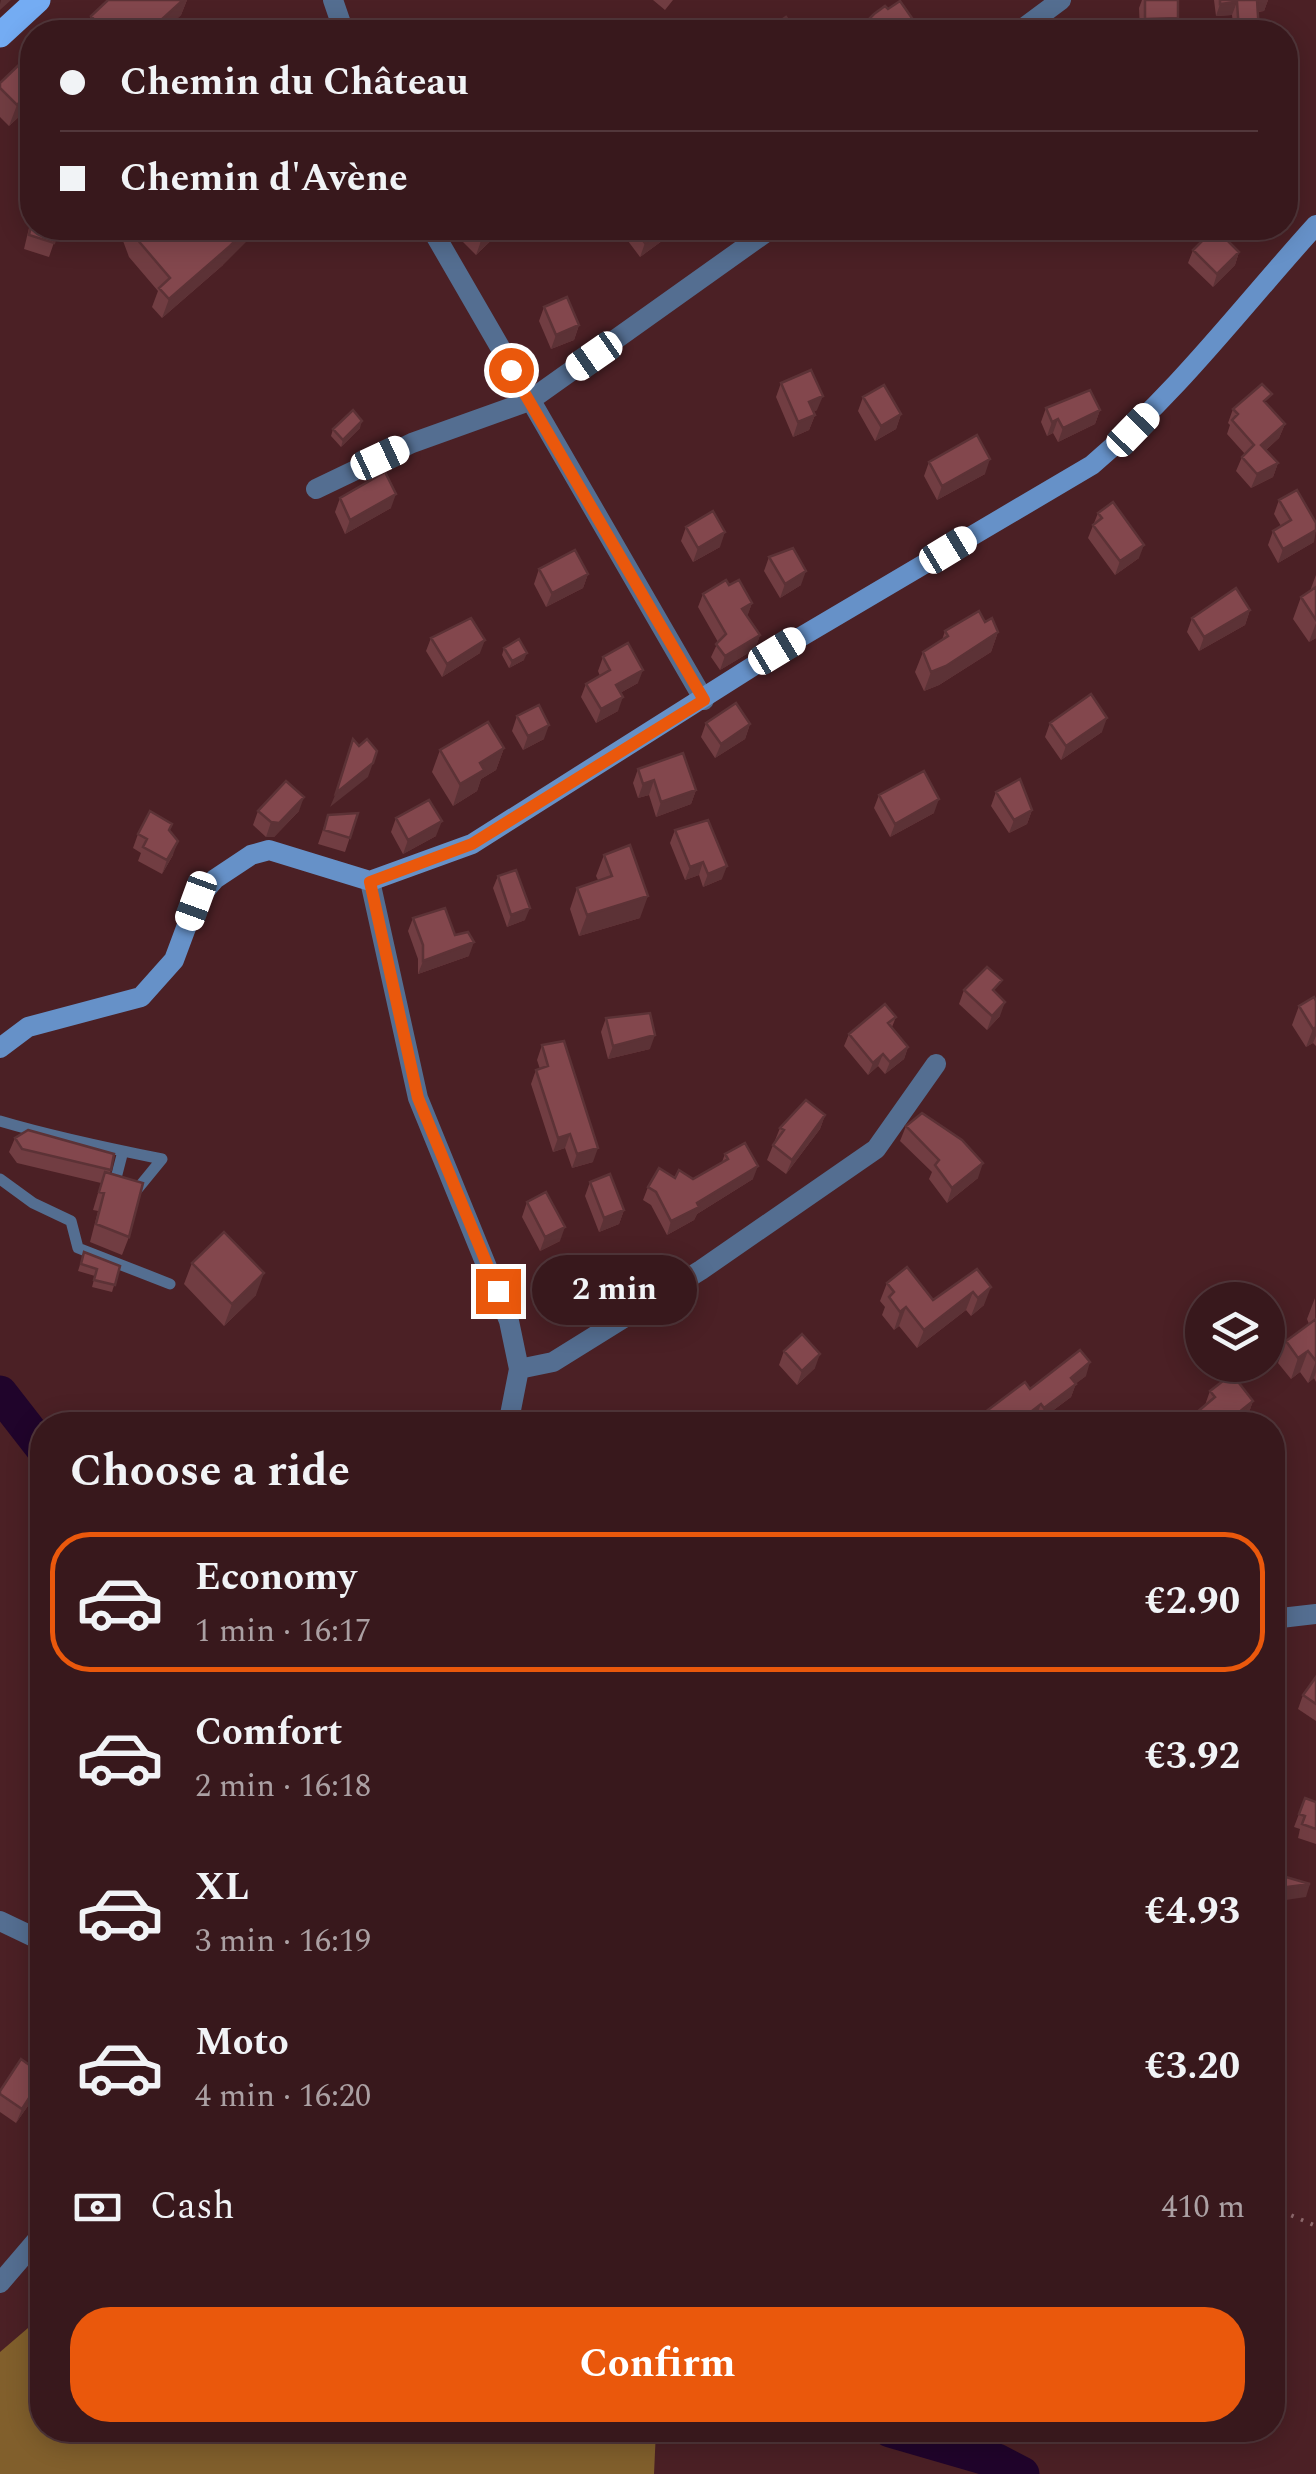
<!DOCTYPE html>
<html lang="en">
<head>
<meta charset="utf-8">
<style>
	body { margin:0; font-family:Spectral,serif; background:#3f2125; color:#f1f3f6; height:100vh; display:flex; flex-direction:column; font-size:38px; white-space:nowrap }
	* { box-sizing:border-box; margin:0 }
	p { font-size:32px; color:#aba0a3 }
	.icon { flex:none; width:55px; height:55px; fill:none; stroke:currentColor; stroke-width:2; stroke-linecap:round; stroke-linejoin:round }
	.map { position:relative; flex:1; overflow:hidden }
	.drawer { position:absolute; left:30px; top:1412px; width:1255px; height:1030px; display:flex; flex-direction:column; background:#38181c; border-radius:40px; box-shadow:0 5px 25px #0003,0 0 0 2px #52373b }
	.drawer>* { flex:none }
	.hud { position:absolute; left:20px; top:20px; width:1278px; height:220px; border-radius:40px; box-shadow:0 5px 25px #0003,0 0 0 2px #52373b; display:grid; align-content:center; height:220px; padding:0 40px; background:#38181c }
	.fabs { position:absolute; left:1185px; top:1282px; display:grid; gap:20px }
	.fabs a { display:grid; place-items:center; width:100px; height:100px; border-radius:50%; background:#38181c; box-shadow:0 5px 25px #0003,0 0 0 2px #52373b; font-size:50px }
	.end { position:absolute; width:45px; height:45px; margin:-22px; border:12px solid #ea580c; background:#fff; box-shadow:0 0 0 5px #fff }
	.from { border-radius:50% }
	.bubble { position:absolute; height:70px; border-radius:35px; background:#38181c; box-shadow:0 5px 25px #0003,0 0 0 2px #52373b; font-size:32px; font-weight:700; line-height:70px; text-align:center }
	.car { position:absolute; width:30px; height:60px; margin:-30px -15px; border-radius:12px; box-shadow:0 0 8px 2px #0007; background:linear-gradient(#fff 24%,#345 0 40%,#fff 0 76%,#345 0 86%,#fff 0) }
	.hud b { display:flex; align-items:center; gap:35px; height:95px; font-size:38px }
	.hud b+b { border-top:2px solid #52373b }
	.hud i { width:25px; height:25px; background:#f1f3f6 }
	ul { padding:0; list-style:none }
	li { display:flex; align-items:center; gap:30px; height:140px; margin:0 20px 15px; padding:0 20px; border:5px solid transparent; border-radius:40px }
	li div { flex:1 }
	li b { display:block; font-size:38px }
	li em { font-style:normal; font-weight:700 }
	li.current { border-color:#ea580c }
	li>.icon { width:90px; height:90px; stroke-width:1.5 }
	h2 { padding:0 40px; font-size:45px; line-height:120px }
	.pay { display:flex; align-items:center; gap:25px; height:110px; padding:0 40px; font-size:38px }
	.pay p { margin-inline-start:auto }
	.action { display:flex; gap:20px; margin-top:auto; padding:20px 40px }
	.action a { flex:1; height:115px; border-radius:40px; background:#ea580c; color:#fff; font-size:40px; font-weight:700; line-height:115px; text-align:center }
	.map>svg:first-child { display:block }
	.forest { fill:#815f2c }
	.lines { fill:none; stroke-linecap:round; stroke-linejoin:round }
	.river { stroke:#20042b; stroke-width:35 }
	.path { stroke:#8f6a6d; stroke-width:4; stroke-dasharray:2.5 8; stroke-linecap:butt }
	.lane { stroke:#546e91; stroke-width:11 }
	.street { stroke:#546e91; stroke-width:20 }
	.secondary { stroke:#6691c8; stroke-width:20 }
	.primary { stroke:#74acf3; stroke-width:25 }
	.wall { fill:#713d42 }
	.shaded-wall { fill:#5c3236 }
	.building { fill:#83474d; stroke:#5c3236; stroke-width:2.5 }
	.route { stroke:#ea580c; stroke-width:12 }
</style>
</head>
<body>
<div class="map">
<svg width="1316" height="2474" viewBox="0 0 1316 2474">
	<rect width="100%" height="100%" fill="#4b2025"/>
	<!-- forest -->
	<path class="forest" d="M42,2316V2430H656L654,2474H0V2352Z"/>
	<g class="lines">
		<!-- river -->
		<path class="river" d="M0,1393L42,1447
			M890,2430L997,2461L1022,2474"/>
		<!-- path -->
		<path class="path" d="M1272,2207L1316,2226"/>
		<!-- lane -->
		<path class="lane" d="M0,1121C54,1137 107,1148 162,1159L135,1192L115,1182L123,1151
			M0,1179L33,1203L71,1221L78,1248L170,1284"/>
		<!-- street -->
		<path class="street" d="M333,0L344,32
			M1018,32L1061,0
			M431,228L704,700
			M316,489L412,443L529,401L772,228
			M370,881L418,1098L509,1321L519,1369L508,1425
			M519,1369L553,1362L701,1270L876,1149L936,1064
			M1272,1619L1316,1614
			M0,1921L42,1941
			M0,2283L42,2234"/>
		<!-- secondary -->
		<path class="secondary" d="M0,1048L28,1027L141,997L174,960L196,901L215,879L251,855L269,850L370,881L472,844L777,651L1092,465C1180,390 1240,309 1316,225"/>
		<!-- primary -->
		<path class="primary" d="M0,35L38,0"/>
	</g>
	<!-- wall -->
	<path class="wall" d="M108,0H187L181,15L163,32H85L91,16Z
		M653,0H673L665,10Z
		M1142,0H1178L1173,32H1140L1139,8Z
		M1214,0H1268L1264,11L1258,12L1259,32H1234L1232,15L1216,16Z
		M32,65V122L23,113L9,126L0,117V83Z
		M32,215V228H59L49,257L24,249Z
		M120,228H169L175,235L223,265L162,318L152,307L158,291L129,257L119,230Z
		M463,228H504L476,255L459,238Z
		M629,228H678L677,230L640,257L625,237Z
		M701,228H723L709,239Z
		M1193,250L1239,252L1235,265L1213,287L1188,263Z
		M544,307L579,325L574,340L551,349L539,321Z
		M781,383L817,410L813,412L815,415L809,430L793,437L776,397Z
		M863,397L901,414L896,429L875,441L858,411Z
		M1268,405L1285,424L1279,438L1266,450L1278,463L1273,477L1251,488L1236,471L1242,457L1245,454L1227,434L1230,425L1228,423L1233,409Z
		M1046,408L1100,410L1095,424L1058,442L1053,433L1047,436L1041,422Z
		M360,428L341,447L331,436L333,429Z
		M929,462L985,474L937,500L924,476Z
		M340,498L391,508L345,534L335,512Z
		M1279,500L1314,542L1278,563L1268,545L1273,531L1281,526L1274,514Z
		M1098,513L1139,558L1115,575L1088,538Z
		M686,527L720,547L693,562L681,541Z
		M769,557L801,585L780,598L764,571Z
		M539,569L588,574L583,588L546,607L534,584Z
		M1316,575V638L1309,642L1293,619L1301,597L1310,591Z
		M703,594L752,603L747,616L760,635L755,649L720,670L711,657L718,642L698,607Z
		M1250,610L1245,625L1199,651L1187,632L1192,618Z
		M985,622L998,632L991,652L939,685L924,691L915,672L923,652L942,640L945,631Z
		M431,638L480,653L442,677L426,651Z
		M504,648L524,660L509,668L502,655Z
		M603,657L638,683L620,693L618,711L596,723L581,697L586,684L600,676L598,671Z
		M517,716L544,739L523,750L512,731Z
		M706,723L750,724L745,739L715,758L701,737Z
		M1050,723L1102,732L1061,760L1045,737Z
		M504,748L496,770L481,779L477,791L453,806L432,772L440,750Z
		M638,769L696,790L691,804L656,817L649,795L638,798L633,783Z
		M996,792L1032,810L1027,824L1009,833L991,806Z
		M879,795L934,813L890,837L874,808Z
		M258,811H299L274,837H266L253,825Z
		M358,813L345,852L318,844L328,815Z
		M396,818L436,836L403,854L391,832Z
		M675,830L722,879L703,887L699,875L685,880L670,843Z
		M170,831L173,855L162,874L138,861L141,853L133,848L138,834Z
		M604,855L640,918L579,936L570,909L577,888L598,880L596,876Z
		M498,876L525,920L507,927L493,888Z
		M413,918L455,935L469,956L418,974V959L408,931Z
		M964,990L1000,1016L987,1030L959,1004Z
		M1316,1001V1046L1313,1043L1306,1047L1292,1025L1299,1006Z
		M896,1017L892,1027L908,1047L904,1059L885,1074L878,1066L868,1075L844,1046L849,1034Z
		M606,1018L650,1049L608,1059L601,1032Z
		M542,1045L593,1162L572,1168L565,1148L553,1152L531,1084L536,1070L540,1069L537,1060Z
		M825,1115L820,1129L786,1174L767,1160L780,1128Z
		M906,1126L978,1178L947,1203L929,1179L932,1172L900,1141Z
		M15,1138L111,1170L110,1173L129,1237L122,1255L90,1242L98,1211L93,1210L101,1183L17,1163L9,1152Z
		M725,1154L753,1179L697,1214L694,1220L667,1235L651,1205L643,1200L648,1187L675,1178L693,1179L722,1162Z
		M590,1182L624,1210L619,1224L599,1232L585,1196Z
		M527,1202L560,1241L540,1251L522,1217Z
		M84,1252L120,1266L112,1292L92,1287L95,1276L78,1271Z
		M192,1263L256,1295L224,1326L184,1284Z
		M977,1269L984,1305L971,1316L966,1310L917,1348L899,1326L894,1330L882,1315L885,1307L880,1301L887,1283L933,1300Z
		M1315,1298L1316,1382L1314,1378L1308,1383L1300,1372L1291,1379L1278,1363L1286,1341L1309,1324L1307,1319Z
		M784,1351L815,1368L797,1385L779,1365Z
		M1086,1376L1076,1383L1071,1397L1039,1421L1036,1417L1030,1389Z
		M1210,1391L1253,1401L1248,1415L1235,1425H1192L1196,1413L1205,1405Z
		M1316,1677V1721L1298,1709L1303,1695Z
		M1305,1798L1316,1802V1844L1298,1838L1300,1829L1294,1827Z
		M39,2090L16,2123L0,2112V2091Z"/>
	<!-- shaded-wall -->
	<path class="shaded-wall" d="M1,0H11L0,10V4Z
		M183,0H187L181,15L163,32H148Z
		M1257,0H1268L1264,11L1252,12Z
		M1237,2L1232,15L1216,16L1220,4Z
		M1178,18L1173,32H1140L1145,19Z
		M914,21L910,32H899Z
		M31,91L23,113L9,126L17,105Z
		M248,228H260L223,265L162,318L169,299Z
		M494,228H504L476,255L481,241Z
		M667,228H678L677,230L640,257L645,243Z
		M713,228H723L709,239Z
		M1239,252L1235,265L1213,287L1217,274Z
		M579,325L574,340L551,349L556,335Z
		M823,396L817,410L804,416L809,402Z
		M1100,410L1095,424L1058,442L1063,428Z
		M901,414L896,429L875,441L881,426Z
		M815,415L809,430L793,437L798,422Z
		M1058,419L1053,433L1047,436L1052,422Z
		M362,421L360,428L341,447L343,440Z
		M1285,424L1279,438L1256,459L1261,445Z
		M990,459L985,474L937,500L942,486Z
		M1278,463L1273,477L1251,488L1257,474Z
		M396,494L391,508L345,534L350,520Z
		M1316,530L1314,542L1278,563L1283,549Z
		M725,532L720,547L693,562L698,548Z
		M1144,545L1139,558L1115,575L1120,561Z
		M806,571L801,585L780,598L785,584Z
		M588,574L583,588L546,607L552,593Z
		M752,603L747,617L742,609Z
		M1250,610L1245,625L1199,651L1204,637Z
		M1316,623V638L1309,642Z
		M998,632L991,652L939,685L924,691L931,672Z
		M760,635L755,649L720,670L725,656Z
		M485,640L480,653L442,677L447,664Z
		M527,653L524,660L509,668L512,661Z
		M643,670L638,683L611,698L616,685Z
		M623,697L618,711L596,723L601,709Z
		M1107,718L1102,732L1061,760L1066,746Z
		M750,724L745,739L715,758L721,744Z
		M549,725L544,739L523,750L528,736Z
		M504,748L496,770L481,779L477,791L453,806L460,784L480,763Z
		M373,763L368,777L330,807L336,793Z
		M654,780L649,795L638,798L643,784Z
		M696,790L691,804L656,817L661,802Z
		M304,797L299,811L274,837H266L271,822Z
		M939,799L934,813L890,837L895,824Z
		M1032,810L1027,824L1009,833L1014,820Z
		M442,821L436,836L403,854L408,840Z
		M178,841L173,855L162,874L167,860Z
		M703,862L699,875L685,880L690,867Z
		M727,866L722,879L703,887L708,874Z
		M648,896L640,918L579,936L587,915Z
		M530,908L525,920L507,927L511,915Z
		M474,942L469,956L418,974L423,961Z
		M1005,1002L1000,1016L987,1030L992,1016Z
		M1316,1027V1036L1313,1043L1306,1047L1313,1029Z
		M655,1035L650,1049L608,1059L613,1046Z
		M908,1047L904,1059L885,1074L890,1062Z
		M883,1054L878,1066L868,1075L873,1063Z
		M825,1115L820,1129L786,1174L792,1160Z
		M570,1134L565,1148L553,1152L558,1138Z
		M598,1148L593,1162L572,1168L577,1154Z
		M983,1163L978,1178L947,1203L952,1188Z
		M758,1166L753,1179L697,1214L694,1220L667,1235L671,1221L697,1203Z
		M624,1210L619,1224L599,1232L604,1218Z
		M565,1227L560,1241L540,1251L545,1237Z
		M264,1273L256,1295L224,1326L232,1304Z
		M991,1287L984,1305L971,1316L978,1298Z
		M973,1292L966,1310L917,1348L924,1330Z
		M906,1307L899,1326L894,1330L900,1312Z
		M1308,1351L1300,1372L1291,1379L1298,1358Z
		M820,1354L815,1368L797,1385L802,1371Z
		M1316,1361V1372L1314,1378L1308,1383Z
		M1090,1362L1086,1376L1069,1389L1076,1384L1071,1397L1039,1421L1044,1408L1071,1378Z
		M1253,1401L1248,1415L1235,1425H1223Z
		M1041,1404L1036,1417L1026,1425H1014Z
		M1310,1884L1306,1897L1272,1902V1889Z
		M42,2078L39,2090L16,2123L22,2109Z"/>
	<!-- building -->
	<path class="building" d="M108,0H183L148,32H106L91,16Z
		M1145,0H1178V18L1145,19Z
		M1220,0H1257L1259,32H1239L1237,2L1220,4Z
		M900,1L914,21L899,32H856L874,14L885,6L888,9Z
		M786,17L794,28L788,32H780L774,25Z
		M26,58L32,65V93L31,91L17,105L0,88V83Z
		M1285,189L1292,196L1285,204Z
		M32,221V228H59L54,243L29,235Z
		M133,228H169L175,235L185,228H248L230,246L169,299L159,288L170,278L136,238Z
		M468,228H494L481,241Z
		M633,228H667L645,243Z
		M1215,228L1239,252L1217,274L1193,250Z
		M567,297L579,325L556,335L544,307Z
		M811,370L823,396L809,402L815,415L798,422L781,383Z
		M1262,384L1272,394L1264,401L1285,424L1261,445L1278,463L1257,474L1242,457L1254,445L1232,420L1238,414L1233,409Z
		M884,385L901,414L881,426L863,397Z
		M1090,390L1100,410L1063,428L1058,419L1052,422L1046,408Z
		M353,410L362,421L343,440L333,429Z
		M977,435L990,459L942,486L929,462Z
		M385,472L396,494L350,520L340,498Z
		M1297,490L1316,523V530L1283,549L1273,531L1291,520L1279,500Z
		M1113,502L1144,545L1120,561L1093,525L1102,518L1098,513Z
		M713,511L725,532L698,548L686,527Z
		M793,548L806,571L785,584L769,557Z
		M575,550L588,574L552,593L539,569Z
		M726,580L729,585L739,580L752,603L742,609L760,635L725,656L716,644L726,634L703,594Z
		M1316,587V620L1301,597Z
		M1236,588L1250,610L1204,637L1192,618Z
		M979,611L985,622L992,618L998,632L946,666L931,672L923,652L948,636L945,631Z
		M471,618L485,640L447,664L431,638Z
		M519,639L527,653L512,661L504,648Z
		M628,643L643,670L616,685L623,697L601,709L586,684L610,670L603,657Z
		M1091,694L1107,718L1066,746L1050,723Z
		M736,703L750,724L721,744L706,723Z
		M539,705L549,725L528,736L517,716Z
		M488,722L504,748L480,763L484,770L460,784L440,750Z
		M353,739L359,746L367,739L377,751L373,763L336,793Z
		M683,753L696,790L661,802L654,780L643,784L638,769Z
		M924,771L939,799L895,824L879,795Z
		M1020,779L1032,810L1014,820L996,792Z
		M286,781L304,797L279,823L271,822L258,811Z
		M429,800L442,821L408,840L396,818Z
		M150,811L172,824L169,830L178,841L167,860L143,847L147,839L138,834Z
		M358,813L350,838L324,830L328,815Z
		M708,820L727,866L708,874L703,862L690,867L675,830Z
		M630,845L648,896L587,915L577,888L612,876L604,855Z
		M516,870L530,908L511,915L498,876Z
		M445,908L455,935L468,932L474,942L423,961V945L413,918Z
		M987,967L1002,980L993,990L1005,1002L992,1016L964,990Z
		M1314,997L1316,1001V1027L1313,1029L1299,1006Z
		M885,1004L896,1017L888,1023L908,1047L890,1062L883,1054L873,1063L849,1034Z
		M650,1013L655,1035L613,1046L606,1018Z
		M564,1041L598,1148L577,1154L570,1134L558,1138L536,1070L548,1066L542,1045Z
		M806,1100L825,1115L792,1160L773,1145L784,1130L780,1128Z
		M922,1113L962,1140L983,1163L952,1188L935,1165L939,1160L906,1126Z
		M28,1130L114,1154L111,1170L22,1149L15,1138Z
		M745,1143L758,1166L697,1203L699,1207L671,1221L656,1192L648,1187L659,1168L675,1178L679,1170L693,1179L728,1159L725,1154Z
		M105,1172L143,1183L129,1237L96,1224L104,1193L99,1192Z
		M610,1174L624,1210L604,1218L590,1182Z
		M546,1192L565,1227L545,1237L527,1202Z
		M224,1232L264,1273L232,1304L192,1263Z
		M84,1252L120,1266L115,1285L94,1280L97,1269L81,1264Z
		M907,1267L933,1300L977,1269L991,1287L978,1298L973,1292L924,1330L906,1307L900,1312L889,1297L894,1292L887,1283Z
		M1316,1319V1361L1308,1351L1298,1358L1286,1341Z
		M802,1334L820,1354L802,1371L784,1351Z
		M1080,1350L1090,1362L1071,1378L1076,1384L1044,1408L1041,1404L1014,1425H968L1025,1382L1030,1389Z
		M1232,1374L1253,1401L1223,1425H1206L1196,1413L1215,1397L1210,1391Z
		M1316,1677V1704L1303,1695Z
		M1305,1798L1316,1802V1829L1302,1824L1305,1816L1299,1814Z
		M1277,1866L1279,1875L1310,1884L1272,1889V1867Z
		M21,2059L42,2074V2078L22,2109L0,2094V2091Z"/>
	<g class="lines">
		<!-- route -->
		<path class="route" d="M498,1291L418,1098L370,882L472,844L704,700L511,370"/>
	</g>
</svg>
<div class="fabs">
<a><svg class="icon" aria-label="layers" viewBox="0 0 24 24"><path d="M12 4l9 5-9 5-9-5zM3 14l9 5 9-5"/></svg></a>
</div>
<i class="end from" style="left:511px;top:370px"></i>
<i class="end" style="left:498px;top:1291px"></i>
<div class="bubble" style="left:532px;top:1255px;width:165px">2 min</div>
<i class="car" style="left:594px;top:356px;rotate:235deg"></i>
<i class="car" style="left:1133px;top:430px;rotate:44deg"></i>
<i class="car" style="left:380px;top:458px;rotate:65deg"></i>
<i class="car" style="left:948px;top:550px;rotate:59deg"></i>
<i class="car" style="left:777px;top:651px;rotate:59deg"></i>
<i class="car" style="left:196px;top:901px;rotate:200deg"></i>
<div class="hud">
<b><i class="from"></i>Chemin du Château</b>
<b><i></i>Chemin d'Avène</b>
</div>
<section class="drawer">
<h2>Choose a ride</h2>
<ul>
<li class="current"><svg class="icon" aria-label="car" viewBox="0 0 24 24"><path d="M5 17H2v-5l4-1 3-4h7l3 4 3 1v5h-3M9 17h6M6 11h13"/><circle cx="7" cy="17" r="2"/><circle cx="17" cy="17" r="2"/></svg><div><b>Economy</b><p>1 min · 16:17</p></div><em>€2.90</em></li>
<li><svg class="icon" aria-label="car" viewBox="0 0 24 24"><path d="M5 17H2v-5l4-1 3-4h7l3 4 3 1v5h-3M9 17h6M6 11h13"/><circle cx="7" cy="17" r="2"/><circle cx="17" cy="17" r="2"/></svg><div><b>Comfort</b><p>2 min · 16:18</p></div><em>€3.92</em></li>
<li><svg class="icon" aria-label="car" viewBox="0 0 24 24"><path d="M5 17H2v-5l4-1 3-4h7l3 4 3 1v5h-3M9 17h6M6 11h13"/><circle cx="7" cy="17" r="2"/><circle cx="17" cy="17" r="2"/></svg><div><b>XL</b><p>3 min · 16:19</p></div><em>€4.93</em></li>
<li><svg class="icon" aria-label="car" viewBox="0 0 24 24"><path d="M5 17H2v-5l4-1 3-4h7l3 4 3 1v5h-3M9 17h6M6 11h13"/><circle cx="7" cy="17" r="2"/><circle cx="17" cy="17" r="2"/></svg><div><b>Moto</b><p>4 min · 16:20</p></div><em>€3.20</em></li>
</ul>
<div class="pay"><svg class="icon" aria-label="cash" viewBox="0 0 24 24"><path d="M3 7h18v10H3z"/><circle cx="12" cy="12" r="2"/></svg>Cash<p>410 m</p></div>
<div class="action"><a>Confirm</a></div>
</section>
</div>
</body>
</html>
